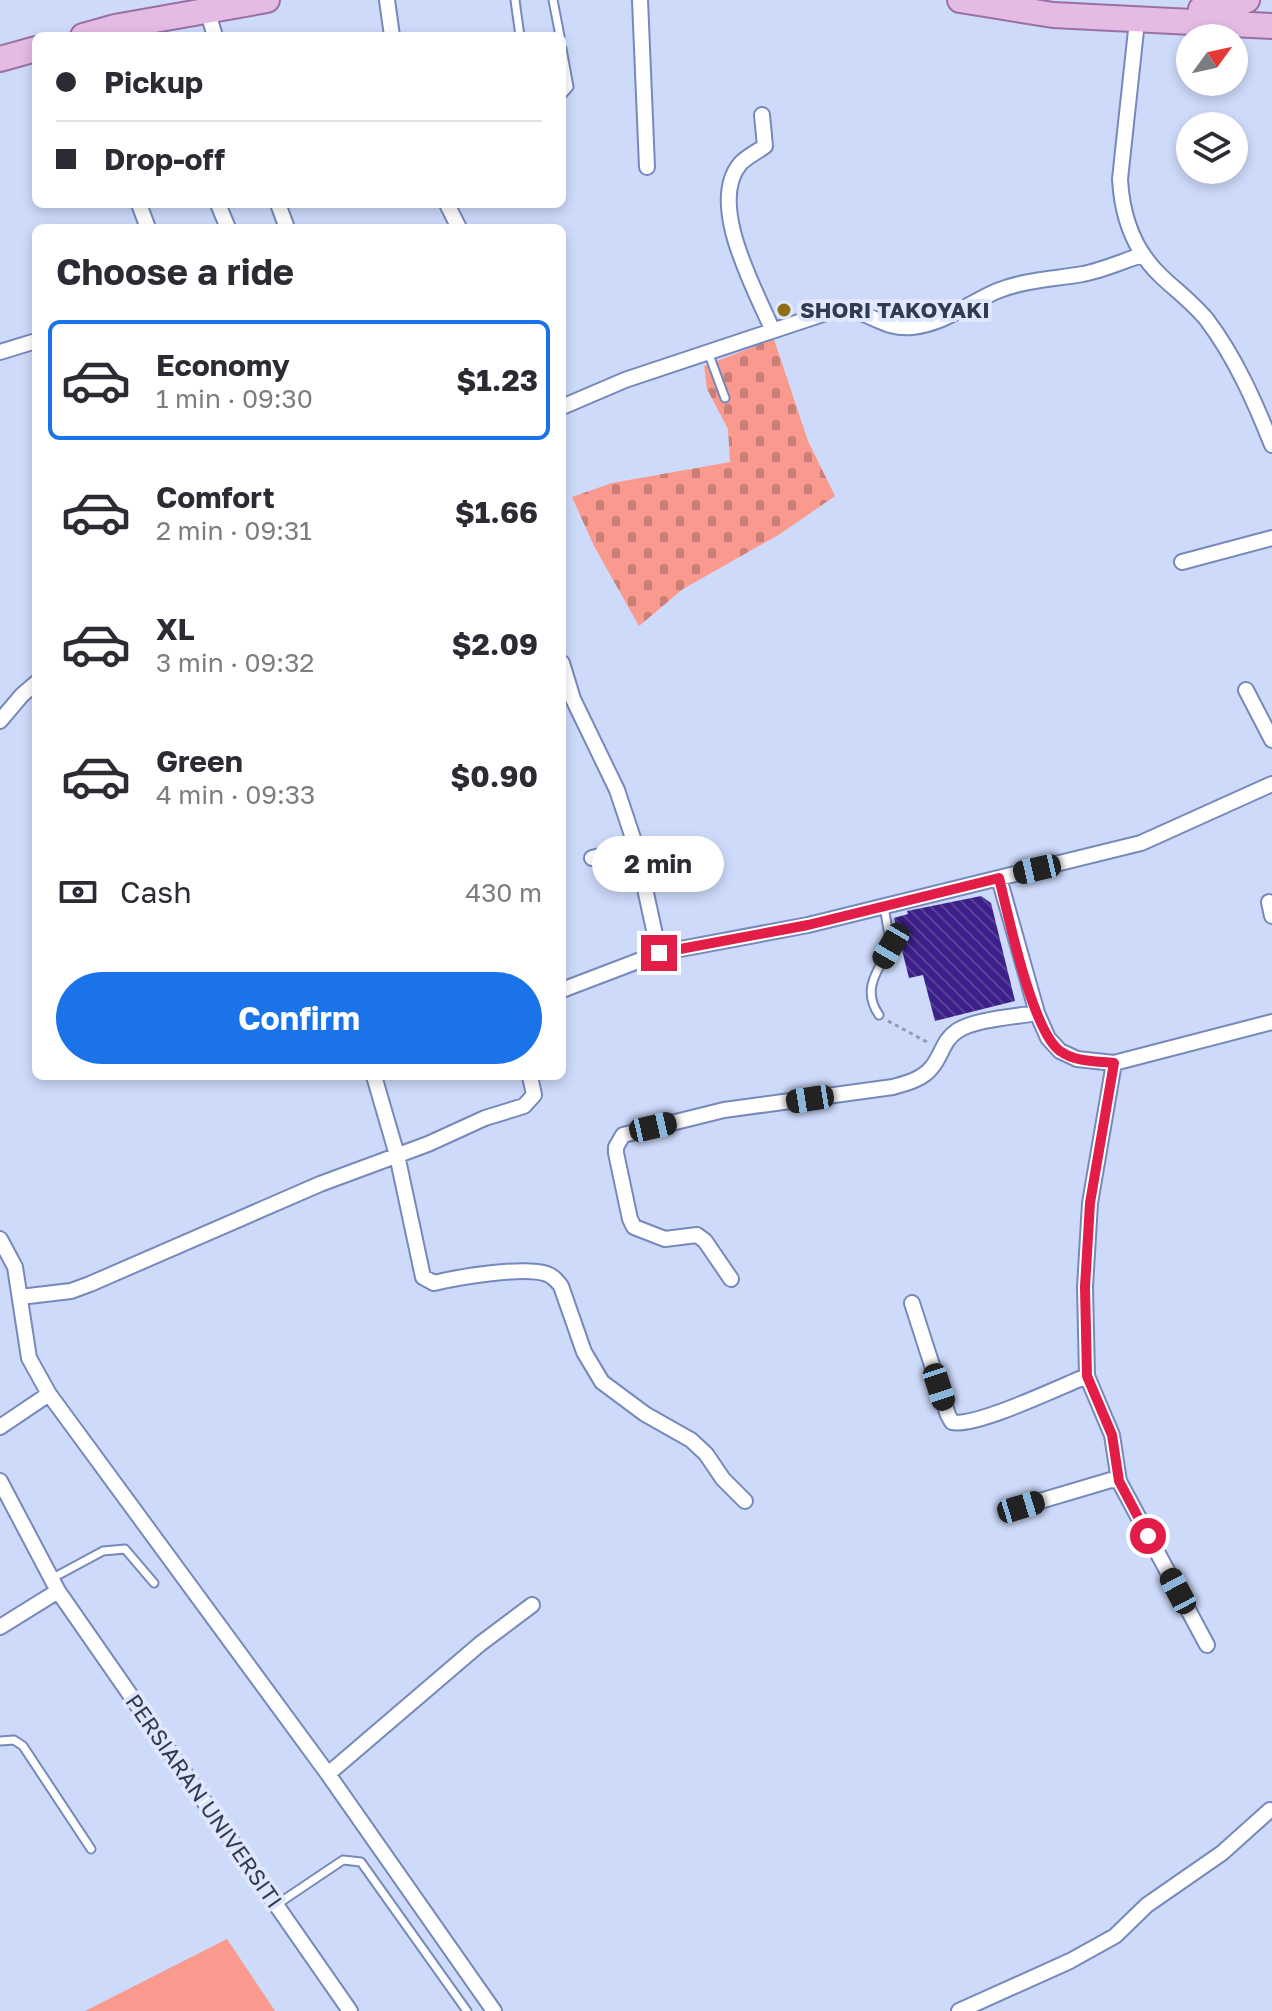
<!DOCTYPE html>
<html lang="en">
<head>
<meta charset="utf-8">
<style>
	body { margin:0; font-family:"Golos Text",sans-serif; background:#f2f2f3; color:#2b2b33; height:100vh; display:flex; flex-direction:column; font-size:30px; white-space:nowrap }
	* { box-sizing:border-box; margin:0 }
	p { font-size:26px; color:#7c7c81 }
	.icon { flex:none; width:44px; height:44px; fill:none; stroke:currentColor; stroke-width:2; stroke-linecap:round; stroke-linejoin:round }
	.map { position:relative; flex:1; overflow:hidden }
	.drawer { position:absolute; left:32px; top:224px; width:534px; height:856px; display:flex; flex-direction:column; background:#fff; border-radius:12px; box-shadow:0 4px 12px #0003 }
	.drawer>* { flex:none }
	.top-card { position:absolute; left:32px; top:32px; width:534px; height:176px; border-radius:12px; box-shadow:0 4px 12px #0003; display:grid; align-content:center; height:176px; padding:0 24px; background:#fff }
	.needle { width:52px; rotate:57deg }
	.buttons { position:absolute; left:1176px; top:24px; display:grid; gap:16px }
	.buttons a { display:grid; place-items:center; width:72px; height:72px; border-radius:50%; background:#fff; box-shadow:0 4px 12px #0003; font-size:40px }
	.end { position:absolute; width:36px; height:36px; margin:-18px; border:10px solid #e11d48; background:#fff; box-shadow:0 0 0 4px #fff }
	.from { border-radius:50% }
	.bubble { position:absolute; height:56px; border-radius:28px; background:#fff; box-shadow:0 4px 12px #0003; font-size:26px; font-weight:700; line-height:56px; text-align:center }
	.car { position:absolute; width:24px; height:48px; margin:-24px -12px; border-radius:10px; box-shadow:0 0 6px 2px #0007; background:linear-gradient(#222 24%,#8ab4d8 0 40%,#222 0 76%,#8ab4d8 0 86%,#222 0) }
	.top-card b { display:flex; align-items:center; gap:28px; height:76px; font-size:30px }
	.top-card b+b { border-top:2px solid #e1e1e2 }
	.top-card i { width:20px; height:20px; background:#2b2b33 }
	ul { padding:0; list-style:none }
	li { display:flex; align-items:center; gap:24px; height:120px; margin:0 16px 12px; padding:0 8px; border:4px solid transparent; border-radius:12px }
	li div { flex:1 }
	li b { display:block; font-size:30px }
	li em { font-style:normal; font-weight:700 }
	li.on { border-color:#1a73e8 }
	li>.icon { width:72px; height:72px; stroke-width:1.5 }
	h2 { padding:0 24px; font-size:36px; line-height:96px }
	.pay { display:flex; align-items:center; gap:20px; height:88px; padding:0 24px; font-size:30px }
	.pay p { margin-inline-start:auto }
	.action { display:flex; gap:16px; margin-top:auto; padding:16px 24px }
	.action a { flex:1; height:92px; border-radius:48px; background:#1a73e8; color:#fff; font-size:32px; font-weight:700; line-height:92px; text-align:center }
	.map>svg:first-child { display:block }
	.grass { fill:#fa998d }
	.cemetery { fill:url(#cemetery-stones) }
	.building { fill:url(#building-back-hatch) }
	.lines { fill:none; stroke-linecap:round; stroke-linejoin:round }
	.service-casing { stroke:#7689ba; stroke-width:11 }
	.minor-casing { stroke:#7689ba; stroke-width:18 }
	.primary-casing { stroke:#9a70a3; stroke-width:28 }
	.path { stroke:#909cb7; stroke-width:3; stroke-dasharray:4 4; stroke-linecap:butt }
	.service { stroke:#fff; stroke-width:7 }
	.minor { stroke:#fff; stroke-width:14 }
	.primary { stroke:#e4bbe3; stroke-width:24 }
	.route { stroke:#e11d48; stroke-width:10 }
	.poi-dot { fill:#8e6f13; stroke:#dee7fd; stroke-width:3 }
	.labels { text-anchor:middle; stroke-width:8; stroke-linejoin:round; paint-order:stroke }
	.poi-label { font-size:22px; font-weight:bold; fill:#313a4f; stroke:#dee7fd; text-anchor:start }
	.street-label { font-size:22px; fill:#313a4f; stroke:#dee7fd }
</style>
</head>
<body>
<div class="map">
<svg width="1272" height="2011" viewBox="0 0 1272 2011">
	<defs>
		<pattern id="cemetery-stones" width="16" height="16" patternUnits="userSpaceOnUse" patternTransform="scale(2)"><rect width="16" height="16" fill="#fa998d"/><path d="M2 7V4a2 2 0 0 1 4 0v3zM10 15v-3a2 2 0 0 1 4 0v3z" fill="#cb7e76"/></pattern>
		<pattern id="building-back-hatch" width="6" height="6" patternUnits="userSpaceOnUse" patternTransform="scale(2)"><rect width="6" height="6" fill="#3d1f8a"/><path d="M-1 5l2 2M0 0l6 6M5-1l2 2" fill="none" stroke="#574097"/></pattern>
	</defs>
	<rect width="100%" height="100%" fill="#cddafa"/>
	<!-- grass -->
	<path class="grass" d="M227,1939L275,2011H85Z"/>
	<!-- cemetery -->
	<path class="cemetery" d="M774,339L808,441L835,496L780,534L683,589L639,626L594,546L572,497L612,483L730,462L728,429L707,389L704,366Z"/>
	<!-- building -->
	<path class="building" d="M981,896L991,903L1015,1001L935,1021L923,975L909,978L894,918L908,914L907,911Z"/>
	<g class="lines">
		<!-- service casing -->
		<g class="service-casing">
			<path id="service" d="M515,0L520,36
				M553,0L560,36
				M562,49L569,87L562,95
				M708,352L725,398
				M879,1015C861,989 878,970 891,946L884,907
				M51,1579L103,1551L125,1549L154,1583
				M0,1741L14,1740L23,1746L91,1849
				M276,1905L343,1860L361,1862L467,2011"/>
		</g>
		<!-- minor casing -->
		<g class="minor-casing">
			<path id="minor" d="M387,0L392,36
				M640,0L647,167
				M205,4L215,36
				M1137,21L1120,179C1122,217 1134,251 1162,277C1177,291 1194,304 1207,320C1235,357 1255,402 1272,445
				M762,115L765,146C757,152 746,157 740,164C707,204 755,289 772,329
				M139,204L148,228
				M218,204L228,228
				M278,204L287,228
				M447,204L459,228
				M0,352L36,341
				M562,407L625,380L835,310C868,307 880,330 912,327C944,324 969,303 997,291C1024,280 1054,279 1083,274C1103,270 1123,261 1142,255
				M1182,562L1272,538
				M562,663L573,699L617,790L636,847L659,953
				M1246,690L1272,740
				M0,721L22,695L36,683
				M592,858L636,847
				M999,878L1037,1013L1048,1038L1060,1051L1077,1059L1114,1063L1272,1022
				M1269,902L1272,916
				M562,990L659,953L808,925L1141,843L1272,784
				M1114,1063L1090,1203L1085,1287L1087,1376L1112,1435L1119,1481L1207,1645
				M374,1076L397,1155L423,1277L434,1283C458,1277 524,1266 547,1274C553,1276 557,1281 561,1286L584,1352L602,1382L645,1414L691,1440L706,1454L723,1479L745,1501
				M0,1239L15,1267L29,1358L49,1394L328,1774L494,2011
				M731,1279L705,1241L697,1235L665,1239L634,1227L630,1219L616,1153V1147L623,1135L724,1110L893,1087C907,1083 923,1079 932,1067C942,1055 943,1040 957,1031C975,1019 1014,1017 1037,1013
				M20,1297L71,1291L90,1284L320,1184L428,1144L485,1118L524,1106L534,1095L530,1076
				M912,1303L948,1415L952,1422C975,1428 1061,1386 1087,1376
				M0,1427L49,1394
				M0,1481L58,1591L350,2011
				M1013,1509L1111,1480L1119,1481
				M0,1627L58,1591
				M328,1774L480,1644L532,1605
				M959,2011L1070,1961L1115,1936L1147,1905L1222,1853L1270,1810"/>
		</g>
		<!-- primary casing -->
		<g class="primary-casing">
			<path id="primary" d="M960,0L1053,15L1272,26
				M1201,9H1228L1247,0
				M83,36L115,27L267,0
				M0,59L36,49"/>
		</g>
		<!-- path -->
		<path class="path" d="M888,1021L927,1042"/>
		<!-- service -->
		<use href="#service" class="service"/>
		<!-- minor -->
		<use href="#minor" class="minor"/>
		<!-- primary -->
		<use href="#primary" class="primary"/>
	</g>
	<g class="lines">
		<!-- route -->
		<path class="route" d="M659,953L808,925L999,878C1008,914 1032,1031 1060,1051C1075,1062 1096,1061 1114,1063L1090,1203L1085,1287L1087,1376L1112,1435L1119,1481L1148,1536"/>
	</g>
	<!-- markers -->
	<circle class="poi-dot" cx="784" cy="310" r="8"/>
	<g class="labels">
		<!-- poi labels -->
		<g class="poi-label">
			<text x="800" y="318">SHORI TAKOYAKI</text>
		</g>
		<!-- street labels -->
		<g class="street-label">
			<text transform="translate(204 1801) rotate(55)" y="8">PERSIARAN UNIVERSITI</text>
		</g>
	</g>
</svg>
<div class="buttons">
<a><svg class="needle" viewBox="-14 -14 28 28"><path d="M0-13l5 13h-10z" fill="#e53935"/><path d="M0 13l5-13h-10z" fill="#7c7c81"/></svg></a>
<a><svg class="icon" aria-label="layers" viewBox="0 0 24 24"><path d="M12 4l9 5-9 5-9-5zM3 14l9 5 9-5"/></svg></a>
</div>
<i class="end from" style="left:1148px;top:1536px"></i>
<i class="end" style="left:659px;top:953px"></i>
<div class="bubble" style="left:592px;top:836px;width:132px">2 min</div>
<i class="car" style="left:1037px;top:869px;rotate:257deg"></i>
<i class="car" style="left:891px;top:946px;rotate:210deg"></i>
<i class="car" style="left:810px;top:1099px;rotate:261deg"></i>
<i class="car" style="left:653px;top:1127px;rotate:77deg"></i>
<i class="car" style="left:939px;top:1387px;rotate:162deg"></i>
<i class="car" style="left:1021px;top:1507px;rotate:73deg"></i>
<i class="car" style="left:1178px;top:1591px;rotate:332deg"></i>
<div class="top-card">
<b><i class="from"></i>Pickup</b>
<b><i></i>Drop-off</b>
</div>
<section class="drawer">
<h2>Choose a ride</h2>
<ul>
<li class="on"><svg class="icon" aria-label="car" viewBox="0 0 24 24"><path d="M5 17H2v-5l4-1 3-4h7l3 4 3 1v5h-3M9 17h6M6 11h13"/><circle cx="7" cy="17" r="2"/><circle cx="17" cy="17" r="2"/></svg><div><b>Economy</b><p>1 min · 09:30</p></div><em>$1.23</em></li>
<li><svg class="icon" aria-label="car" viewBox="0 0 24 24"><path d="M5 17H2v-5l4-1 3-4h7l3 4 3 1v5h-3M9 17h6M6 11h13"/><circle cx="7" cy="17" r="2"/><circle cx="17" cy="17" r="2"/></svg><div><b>Comfort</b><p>2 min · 09:31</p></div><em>$1.66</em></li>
<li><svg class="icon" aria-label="car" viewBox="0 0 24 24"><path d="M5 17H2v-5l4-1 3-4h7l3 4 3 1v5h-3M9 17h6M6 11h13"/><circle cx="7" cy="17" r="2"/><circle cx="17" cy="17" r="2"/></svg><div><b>XL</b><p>3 min · 09:32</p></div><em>$2.09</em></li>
<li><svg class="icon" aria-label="car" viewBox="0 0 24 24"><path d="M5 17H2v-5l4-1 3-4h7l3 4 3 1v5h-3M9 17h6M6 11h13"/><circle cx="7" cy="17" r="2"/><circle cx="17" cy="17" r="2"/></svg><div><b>Green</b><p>4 min · 09:33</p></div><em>$0.90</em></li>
</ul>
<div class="pay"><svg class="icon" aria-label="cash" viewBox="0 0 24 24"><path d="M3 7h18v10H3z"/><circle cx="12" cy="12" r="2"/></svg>Cash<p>430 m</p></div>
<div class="action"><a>Confirm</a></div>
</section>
</div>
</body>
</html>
